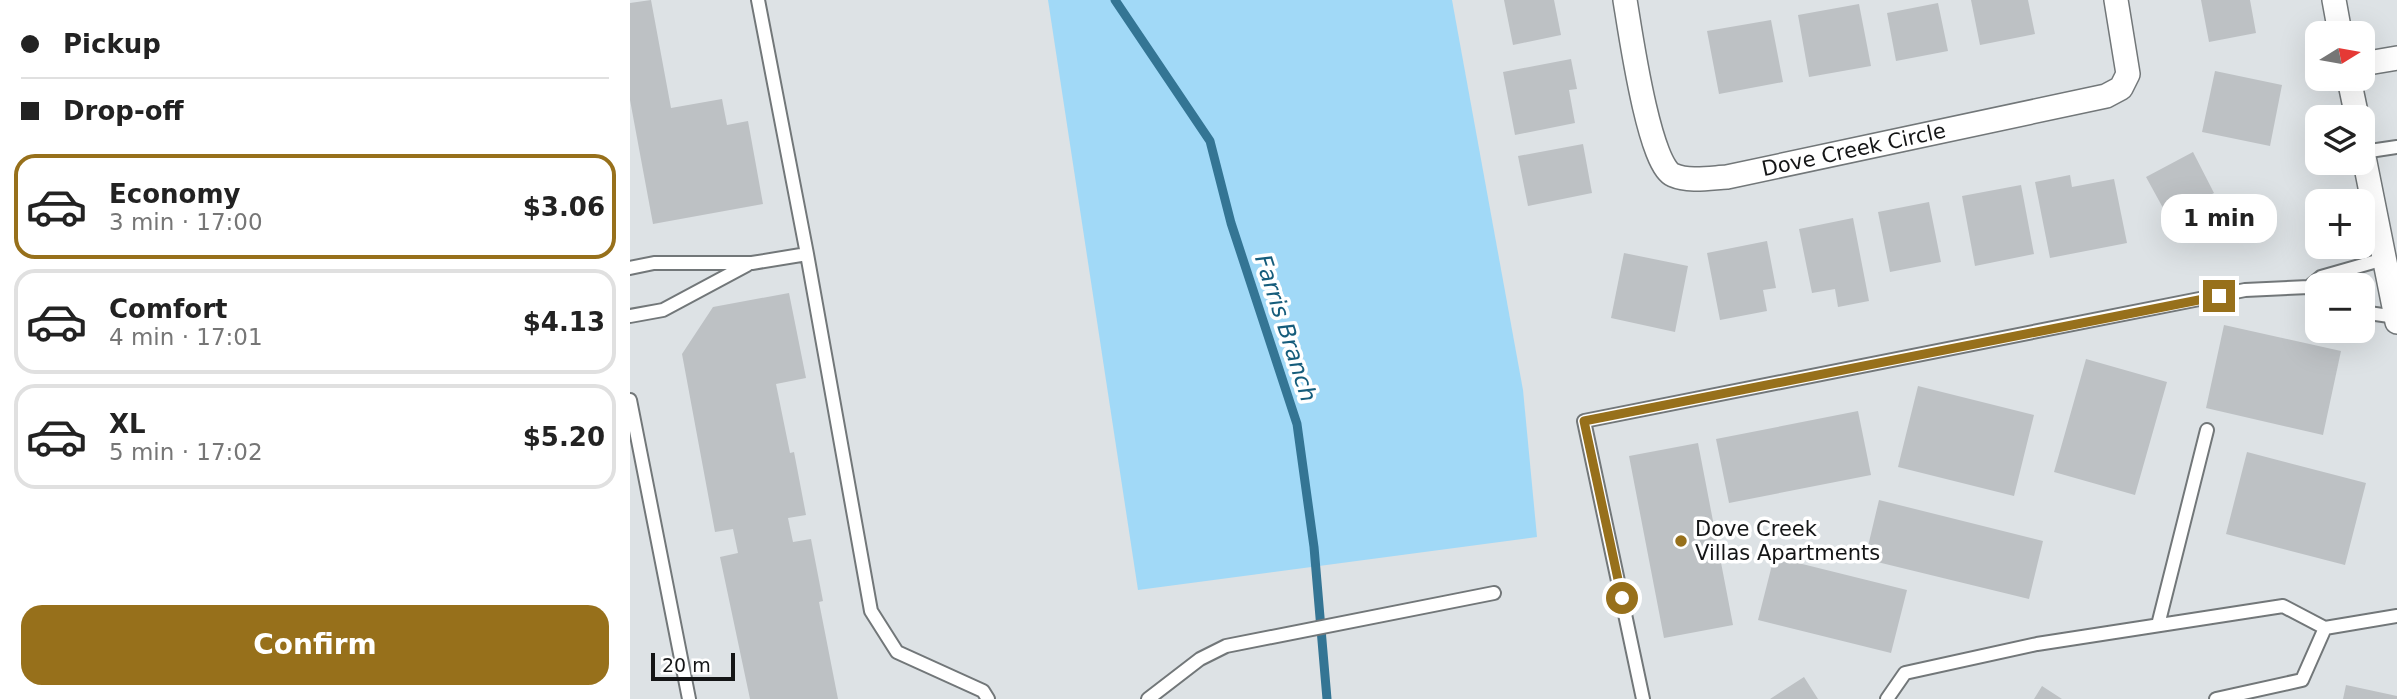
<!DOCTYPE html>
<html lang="en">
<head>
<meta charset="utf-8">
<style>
	body { margin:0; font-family:"DejaVu Sans",sans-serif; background:#f6f6f6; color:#222; height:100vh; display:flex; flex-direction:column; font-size:26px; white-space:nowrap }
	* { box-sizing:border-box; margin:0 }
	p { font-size:23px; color:#767676 }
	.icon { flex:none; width:38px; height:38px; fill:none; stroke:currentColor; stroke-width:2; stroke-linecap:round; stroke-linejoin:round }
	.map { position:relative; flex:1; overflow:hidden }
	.panel { display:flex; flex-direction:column; background:#fff; width:630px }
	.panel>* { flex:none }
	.top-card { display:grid; align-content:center; height:154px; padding:0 21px; background:#fff }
	.needle { width:46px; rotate:79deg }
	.fabs { position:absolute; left:1675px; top:21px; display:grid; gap:14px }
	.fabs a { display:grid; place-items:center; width:70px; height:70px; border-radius:14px; background:#fff; box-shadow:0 7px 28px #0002; font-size:35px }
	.scale { position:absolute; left:21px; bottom:18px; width:84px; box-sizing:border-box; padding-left:7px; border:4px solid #141516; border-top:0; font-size:19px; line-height:24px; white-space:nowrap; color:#141516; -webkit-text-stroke:5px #fff; paint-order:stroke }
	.end { position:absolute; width:32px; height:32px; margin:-16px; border:9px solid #97701b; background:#fff; box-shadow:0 0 0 4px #fff }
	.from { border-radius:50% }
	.bubble { position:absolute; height:49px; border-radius:21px; background:#fff; box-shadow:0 7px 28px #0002; font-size:23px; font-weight:800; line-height:49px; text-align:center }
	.top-card b { display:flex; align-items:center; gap:24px; height:66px; font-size:26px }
	.top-card b+b { border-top:2px solid #e0e0e0 }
	.top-card i { width:18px; height:18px; background:#222 }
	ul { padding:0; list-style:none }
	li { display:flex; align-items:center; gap:21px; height:105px; margin:0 14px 10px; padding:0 7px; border:4px solid #e0e0e0; border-radius:21px }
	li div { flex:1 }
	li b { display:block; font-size:26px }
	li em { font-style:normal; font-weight:800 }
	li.on { border-color:#97701b }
	li>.icon { width:63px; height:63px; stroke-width:1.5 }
	.cta { display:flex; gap:14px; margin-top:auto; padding:14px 21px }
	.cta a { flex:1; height:80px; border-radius:21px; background:#97701b; color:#fff; font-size:28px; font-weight:800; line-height:80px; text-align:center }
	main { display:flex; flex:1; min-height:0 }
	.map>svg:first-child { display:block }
	.green { fill:#a1d9f7 }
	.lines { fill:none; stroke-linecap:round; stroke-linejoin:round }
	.stream { stroke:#347594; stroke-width:9 }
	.building { fill:#bdc1c4 }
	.lane-casing { stroke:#727779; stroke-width:16 }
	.street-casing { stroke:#727779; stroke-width:26 }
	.lane { stroke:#fff; stroke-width:12 }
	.street { stroke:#fff; stroke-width:23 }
	.route { stroke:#97701b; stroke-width:9 }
	.poi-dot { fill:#97701b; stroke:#fff; stroke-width:2.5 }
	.labels { text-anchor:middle; stroke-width:7; stroke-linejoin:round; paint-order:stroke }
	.street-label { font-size:21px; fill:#141516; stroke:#fff }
	.poi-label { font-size:21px; fill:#141516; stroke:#fff; text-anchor:start }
	.water-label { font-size:23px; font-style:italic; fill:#155c7b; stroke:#fff }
</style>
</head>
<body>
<main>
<section class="panel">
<div class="top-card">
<b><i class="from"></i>Pickup</b>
<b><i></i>Drop-off</b>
</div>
<ul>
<li class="on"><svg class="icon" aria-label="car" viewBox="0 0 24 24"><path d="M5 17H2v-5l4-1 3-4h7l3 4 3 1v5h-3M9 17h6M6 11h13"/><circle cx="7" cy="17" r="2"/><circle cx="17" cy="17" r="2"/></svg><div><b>Economy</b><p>3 min · 17:00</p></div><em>$3.06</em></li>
<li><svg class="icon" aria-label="car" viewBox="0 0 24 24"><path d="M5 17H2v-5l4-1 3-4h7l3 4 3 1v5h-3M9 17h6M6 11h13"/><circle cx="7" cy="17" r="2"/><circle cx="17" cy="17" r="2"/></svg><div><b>Comfort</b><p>4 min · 17:01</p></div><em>$4.13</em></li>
<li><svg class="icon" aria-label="car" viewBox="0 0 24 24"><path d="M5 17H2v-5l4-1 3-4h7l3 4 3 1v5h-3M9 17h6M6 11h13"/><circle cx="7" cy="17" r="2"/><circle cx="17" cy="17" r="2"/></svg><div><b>XL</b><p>5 min · 17:02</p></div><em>$5.20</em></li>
</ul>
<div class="cta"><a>Confirm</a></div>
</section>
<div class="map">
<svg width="1767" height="699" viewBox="0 0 1767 699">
	<rect width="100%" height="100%" fill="#dde2e5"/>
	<!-- green -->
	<path class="green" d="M418,0H822L893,390L907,537L508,590Z"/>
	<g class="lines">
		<!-- stream -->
		<path class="stream" d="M485,0L580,141L601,223L667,424L684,547L697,699"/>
	</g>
	<!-- building -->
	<path class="building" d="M21,0L41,108L92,99L97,125L118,121L133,204L23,224L0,100V3Z
		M874,0H924L931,35L883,45Z
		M1341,0H1398L1405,34L1350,45Z
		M1571,0H1620L1626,33L1579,42Z
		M1308,3L1318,51L1266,61L1257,13Z
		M1229,4L1241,66L1179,77L1168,15Z
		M1141,20L1153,82L1089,94L1077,31Z
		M941,59L947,89L939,90L945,123L885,135L873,72Z
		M1585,71L1652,85L1640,146L1572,132Z
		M953,144L962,193L898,206L888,156Z
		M1563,152L1584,193L1538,217L1516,177Z
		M1440,175L1442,187L1484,179L1497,243L1420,258L1405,182Z
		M1391,185L1404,254L1345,266L1332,196Z
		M1299,202L1311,262L1260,272L1248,212Z
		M1223,218L1239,301L1208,307L1205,289L1182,293L1169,229Z
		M1137,241L1146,288L1133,290L1137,311L1090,320L1077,253Z
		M994,253L1058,266L1045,332L981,318Z
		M159,293L176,378L146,384L160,453L164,452L176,515L158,518L163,542L181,539L193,601L189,602L208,699H120L90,557L108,553L103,529L85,532L52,354L83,307Z
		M1594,325L1711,351L1693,435L1576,408Z
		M1456,359L1537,382L1505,495L1424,472Z
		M1288,386L1404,415L1384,496L1268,467Z
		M1228,411L1241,475L1099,503L1086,439Z
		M1068,443L1103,625L1034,638L999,456Z
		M1617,452L1736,483L1715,565L1596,534Z
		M1249,500L1413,541L1399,599L1235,559Z
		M1144,557L1277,590L1261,653L1128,620Z
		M1174,677L1188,699H1140Z
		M1716,685L1767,696V699H1713Z
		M1412,686L1432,699H1404Z"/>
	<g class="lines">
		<!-- lane casing -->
		<g class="lane-casing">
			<path id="lane" d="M128,0L177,254L241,611L267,652L353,691L358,699
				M1733,152L1767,147
				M0,268L24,263H122L177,254
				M1687,295L1679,287L1691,277L1754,259
				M1732,312L1766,317
				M0,316L33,310L117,265
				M0,400L59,699
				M1528,625L1577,430
				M518,699L570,659L596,646L864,593
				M1013,699L954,421L1615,290L1679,287
				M1257,699L1275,673L1407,644L1653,606L1695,628L1767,616
				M1586,699L1672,680L1695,628"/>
		</g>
		<!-- street casing -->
		<g class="street-casing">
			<g id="street">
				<path id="s1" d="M995,0C1000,30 1019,165 1043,175C1059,182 1080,178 1097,177L1476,96L1491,88L1498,74L1486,0"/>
				<path d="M1704,0L1710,33"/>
				<path d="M1732,64L1767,58"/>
				<path d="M1719,79L1727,117"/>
				<path d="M1732,147L1767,322"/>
			</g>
		</g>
		<!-- lane -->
		<use href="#lane" class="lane"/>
		<!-- street -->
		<use href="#street" class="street"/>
	</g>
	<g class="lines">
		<!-- route -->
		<path class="route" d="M992,598L954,421L1589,296"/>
	</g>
	<!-- markers -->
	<circle class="poi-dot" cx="1051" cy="541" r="7"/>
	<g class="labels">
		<!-- street labels -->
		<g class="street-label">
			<text dy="7" stroke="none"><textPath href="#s1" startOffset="368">Dove Creek Circle</textPath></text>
		</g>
		<!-- poi labels -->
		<g class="poi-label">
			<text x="1065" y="536">Dove Creek<tspan x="1065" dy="24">Villas Apartments</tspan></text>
		</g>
		<!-- water labels -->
		<g class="water-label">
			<text transform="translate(656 328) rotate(72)" y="8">Farris Branch</text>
		</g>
	</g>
</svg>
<div class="fabs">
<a><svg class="needle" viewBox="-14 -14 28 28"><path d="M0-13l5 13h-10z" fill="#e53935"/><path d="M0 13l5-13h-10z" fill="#767676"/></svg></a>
<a><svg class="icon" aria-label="layers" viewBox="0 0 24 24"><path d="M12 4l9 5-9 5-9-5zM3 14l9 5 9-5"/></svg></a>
<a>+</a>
<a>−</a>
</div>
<div class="scale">20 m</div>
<i class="end from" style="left:992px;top:598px"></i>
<i class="end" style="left:1589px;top:296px"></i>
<div class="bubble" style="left:1531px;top:194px;width:116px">1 min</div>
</div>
</main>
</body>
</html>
